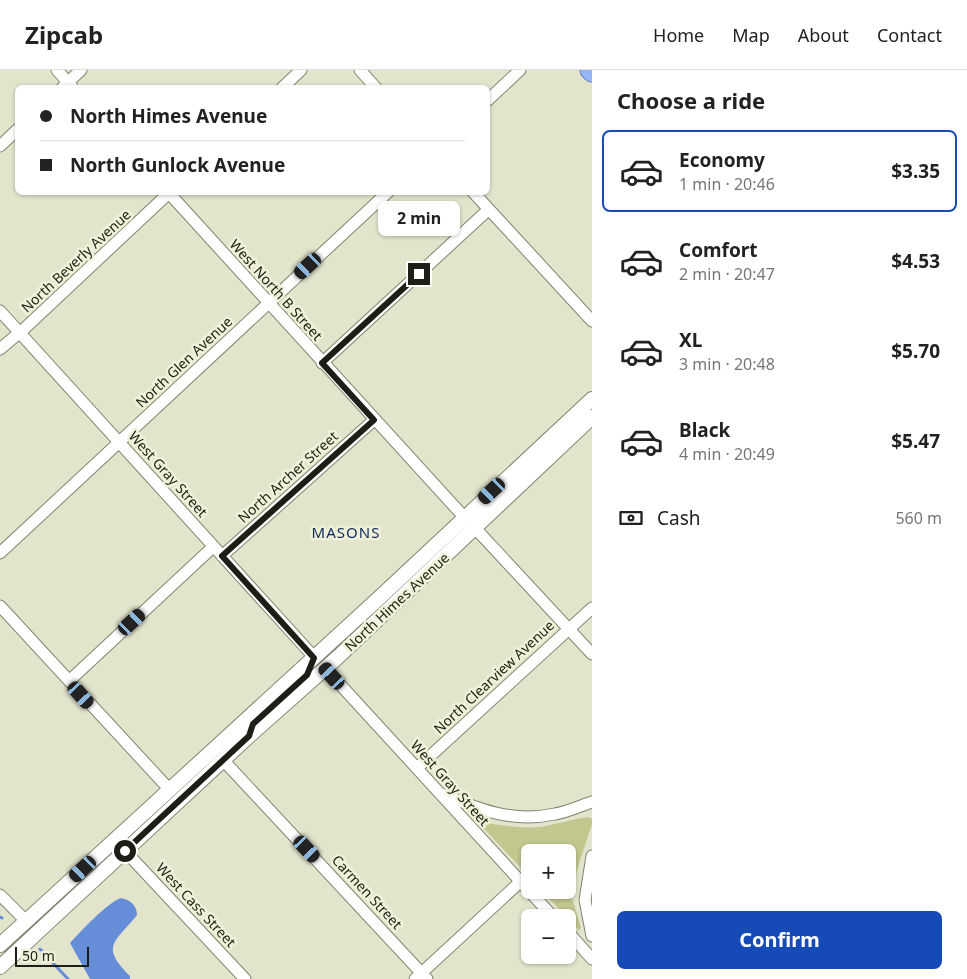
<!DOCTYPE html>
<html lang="en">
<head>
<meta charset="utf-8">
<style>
	body { margin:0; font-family:"Noto Sans",sans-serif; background:#f6f6f6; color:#222; height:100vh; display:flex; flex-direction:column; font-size:19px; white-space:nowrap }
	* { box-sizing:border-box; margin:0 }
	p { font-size:16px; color:#767676 }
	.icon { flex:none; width:28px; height:28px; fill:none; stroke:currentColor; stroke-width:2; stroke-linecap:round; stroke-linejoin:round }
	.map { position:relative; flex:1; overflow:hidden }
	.sheet { display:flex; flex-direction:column; background:#fff; width:375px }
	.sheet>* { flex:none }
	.guide { position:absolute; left:15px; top:15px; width:475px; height:110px; border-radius:8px; box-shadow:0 1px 4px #0004; display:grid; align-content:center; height:110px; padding:0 25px; background:#fff }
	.fabs { position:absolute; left:521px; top:774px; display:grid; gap:10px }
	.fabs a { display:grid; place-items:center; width:55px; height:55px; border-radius:8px; background:#fff; box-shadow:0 1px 4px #0004; font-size:25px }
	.scale { position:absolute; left:15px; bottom:12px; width:74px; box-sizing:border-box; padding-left:5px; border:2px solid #1d1e15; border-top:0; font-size:14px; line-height:18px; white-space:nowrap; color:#1d1e15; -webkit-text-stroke:4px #eff2d9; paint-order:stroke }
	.end { position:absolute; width:22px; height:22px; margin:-11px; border:6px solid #1d1e15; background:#fff; box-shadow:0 0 0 2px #fff }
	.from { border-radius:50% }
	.bubble { position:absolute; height:35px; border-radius:8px; background:#fff; box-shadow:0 1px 4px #0004; font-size:16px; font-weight:700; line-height:35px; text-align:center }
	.car { position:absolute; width:15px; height:30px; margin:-15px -8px; border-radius:6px; box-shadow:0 0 4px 1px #0007; background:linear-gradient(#222 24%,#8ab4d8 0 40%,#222 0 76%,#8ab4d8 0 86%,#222 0) }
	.guide b { display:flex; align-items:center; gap:18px; height:48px; font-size:19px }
	.guide b+b { border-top:1px solid #e0e0e0 }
	.guide i { width:12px; height:12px; background:#222 }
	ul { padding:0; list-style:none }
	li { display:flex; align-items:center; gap:15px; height:82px; margin:0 10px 8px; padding:0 15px; border:2px solid transparent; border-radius:8px }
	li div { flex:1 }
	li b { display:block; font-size:19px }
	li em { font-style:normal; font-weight:700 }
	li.on { border-color:#164bb7 }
	li>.icon { width:45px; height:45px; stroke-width:1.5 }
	h2 { padding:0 25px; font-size:22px; line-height:60px }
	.pay { display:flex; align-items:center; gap:12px; height:55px; padding:0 25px; font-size:19px }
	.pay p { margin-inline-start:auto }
	.cta { display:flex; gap:10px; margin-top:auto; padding:10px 25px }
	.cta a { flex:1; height:58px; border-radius:8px; background:#164bb7; color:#fff; font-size:20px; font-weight:700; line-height:58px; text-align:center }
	header { display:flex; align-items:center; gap:30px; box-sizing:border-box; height:70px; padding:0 25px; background:#fff; border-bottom:1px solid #e0e0e0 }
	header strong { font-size:24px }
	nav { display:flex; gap:28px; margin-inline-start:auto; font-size:18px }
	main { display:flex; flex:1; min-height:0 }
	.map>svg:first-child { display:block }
	.green { fill:#c2c78f }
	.water { fill:#668dd8 }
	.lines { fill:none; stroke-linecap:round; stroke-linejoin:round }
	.stream { stroke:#668dd8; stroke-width:3 }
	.minor-casing { stroke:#82846e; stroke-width:13 }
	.tertiary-casing { stroke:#82846e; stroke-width:16 }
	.primary-casing { stroke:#3c61a5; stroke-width:19 }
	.minor { stroke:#fff; stroke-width:11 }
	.tertiary { stroke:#fff; stroke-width:14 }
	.primary { stroke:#94b6f7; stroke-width:18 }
	.route { stroke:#1d1e15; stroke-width:6 }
	.labels { text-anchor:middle; stroke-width:5; stroke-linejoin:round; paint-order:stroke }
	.street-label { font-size:14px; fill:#1d1e15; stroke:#eff2d9 }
	.neighbourhood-label { font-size:15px; letter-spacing:1px; fill:#102a5f; stroke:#eff2d9 }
</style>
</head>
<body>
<header>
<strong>Zipcab</strong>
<nav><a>Home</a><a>Map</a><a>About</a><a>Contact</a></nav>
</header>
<main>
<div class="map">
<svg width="592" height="909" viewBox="0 0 592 909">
	<rect width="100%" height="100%" fill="#e2e4cc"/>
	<!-- green -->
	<path class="green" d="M588,747L592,749V754L577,800L572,828L581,858L579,860L541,820H568V782H530V808L477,751C499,755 524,760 546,756C561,753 574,749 588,747Z"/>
	<!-- water -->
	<path class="water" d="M121,828C130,830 137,835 137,845C116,872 99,875 130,906V909H90L70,873C79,863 109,831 121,828Z"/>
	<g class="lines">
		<!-- stream -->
		<path class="stream" d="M0,847L2,848
			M40,879L68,909"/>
		<!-- minor casing -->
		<g class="minor-casing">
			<path id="minor" d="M57,0L72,17
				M360,0L376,18
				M62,18L81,0
				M282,18L301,0
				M488,30L520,0
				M0,76L18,59
				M168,122L464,447
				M473,122L592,251
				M0,241L314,587
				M0,279L25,258L170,122
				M322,293L488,140
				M475,458L592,584
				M0,483L388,122
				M222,486L374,350
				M0,536L169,719
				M325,598L554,848
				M69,611L213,477
				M223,690L427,909
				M417,698L592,538
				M442,724C481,740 513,753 555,744C567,742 580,736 592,732
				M125,781L245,909
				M592,786L585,830L592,866
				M0,825L27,852
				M568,862L592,889
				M415,909L520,812"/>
		</g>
		<!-- tertiary casing -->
		<g class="tertiary-casing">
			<path id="tertiary" d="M0,875L378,529L592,329
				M0,897L249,666L338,587L592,347"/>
		</g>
		<!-- primary casing -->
		<g class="primary-casing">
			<path id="primary" d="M589,0L592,3"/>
		</g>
		<!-- minor -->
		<use href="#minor" class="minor"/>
		<!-- tertiary -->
		<use href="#tertiary" class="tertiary"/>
		<!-- primary -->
		<use href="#primary" class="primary"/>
	</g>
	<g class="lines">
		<!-- route -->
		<path class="route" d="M125,781L249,666L253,654L307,605L314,588L222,486L374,350L322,293L419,204"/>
	</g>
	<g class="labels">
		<!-- street labels -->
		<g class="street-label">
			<text transform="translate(76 191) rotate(-43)" y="5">North Beverly Avenue</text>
			<text transform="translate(276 220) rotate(48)" y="5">West North B Street</text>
			<text transform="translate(184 292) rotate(-43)" y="5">North Glen Avenue</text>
			<text transform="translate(168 404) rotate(48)" y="5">West Gray Street</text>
			<text transform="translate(288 407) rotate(-42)" y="5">North Archer Street</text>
			<text transform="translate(397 532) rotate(-43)" y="5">North Himes Avenue</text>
			<text transform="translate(494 607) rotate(-43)" y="5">North Clearview Avenue</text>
			<text transform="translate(450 713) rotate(48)" y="5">West Gray Street</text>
			<text transform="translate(367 822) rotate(47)" y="5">Carmen Street</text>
			<text transform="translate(196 835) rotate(47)" y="5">West Cass Street</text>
		</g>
		<!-- neighbourhood labels -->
		<g class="neighbourhood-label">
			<text x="346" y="468">MASONS</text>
		</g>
	</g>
</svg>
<div class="fabs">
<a>+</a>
<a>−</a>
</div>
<div class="scale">50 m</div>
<i class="end from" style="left:125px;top:781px"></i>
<i class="end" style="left:419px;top:204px"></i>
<div class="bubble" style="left:378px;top:131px;width:82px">2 min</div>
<i class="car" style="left:308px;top:196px;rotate:227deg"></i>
<i class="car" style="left:492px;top:421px;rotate:227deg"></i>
<i class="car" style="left:132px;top:552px;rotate:47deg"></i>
<i class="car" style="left:332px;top:606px;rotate:318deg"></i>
<i class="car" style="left:81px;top:625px;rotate:138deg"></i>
<i class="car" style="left:307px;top:779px;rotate:137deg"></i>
<i class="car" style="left:83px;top:799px;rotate:227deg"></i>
<div class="guide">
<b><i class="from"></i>North Himes Avenue</b>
<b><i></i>North Gunlock Avenue</b>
</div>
</div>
<section class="sheet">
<h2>Choose a ride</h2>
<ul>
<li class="on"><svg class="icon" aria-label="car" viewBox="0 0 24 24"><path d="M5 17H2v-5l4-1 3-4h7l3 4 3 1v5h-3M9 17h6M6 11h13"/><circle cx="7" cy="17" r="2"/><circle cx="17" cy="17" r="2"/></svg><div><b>Economy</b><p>1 min · 20:46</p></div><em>$3.35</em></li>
<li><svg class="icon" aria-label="car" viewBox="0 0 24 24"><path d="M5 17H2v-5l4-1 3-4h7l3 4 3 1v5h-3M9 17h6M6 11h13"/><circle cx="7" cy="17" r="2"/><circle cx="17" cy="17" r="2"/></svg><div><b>Comfort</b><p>2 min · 20:47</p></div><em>$4.53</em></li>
<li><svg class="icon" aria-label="car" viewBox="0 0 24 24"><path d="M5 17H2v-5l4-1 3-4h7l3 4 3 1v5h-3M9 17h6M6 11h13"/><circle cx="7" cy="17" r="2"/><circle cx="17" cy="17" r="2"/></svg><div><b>XL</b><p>3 min · 20:48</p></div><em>$5.70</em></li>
<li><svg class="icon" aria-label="car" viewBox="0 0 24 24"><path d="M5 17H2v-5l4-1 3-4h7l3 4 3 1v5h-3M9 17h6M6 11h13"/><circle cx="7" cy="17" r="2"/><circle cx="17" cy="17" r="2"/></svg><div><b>Black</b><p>4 min · 20:49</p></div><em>$5.47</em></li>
</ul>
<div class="pay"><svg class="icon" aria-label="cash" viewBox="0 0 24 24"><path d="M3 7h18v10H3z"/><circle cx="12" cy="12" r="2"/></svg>Cash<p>560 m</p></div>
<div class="cta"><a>Confirm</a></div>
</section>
</main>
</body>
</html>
